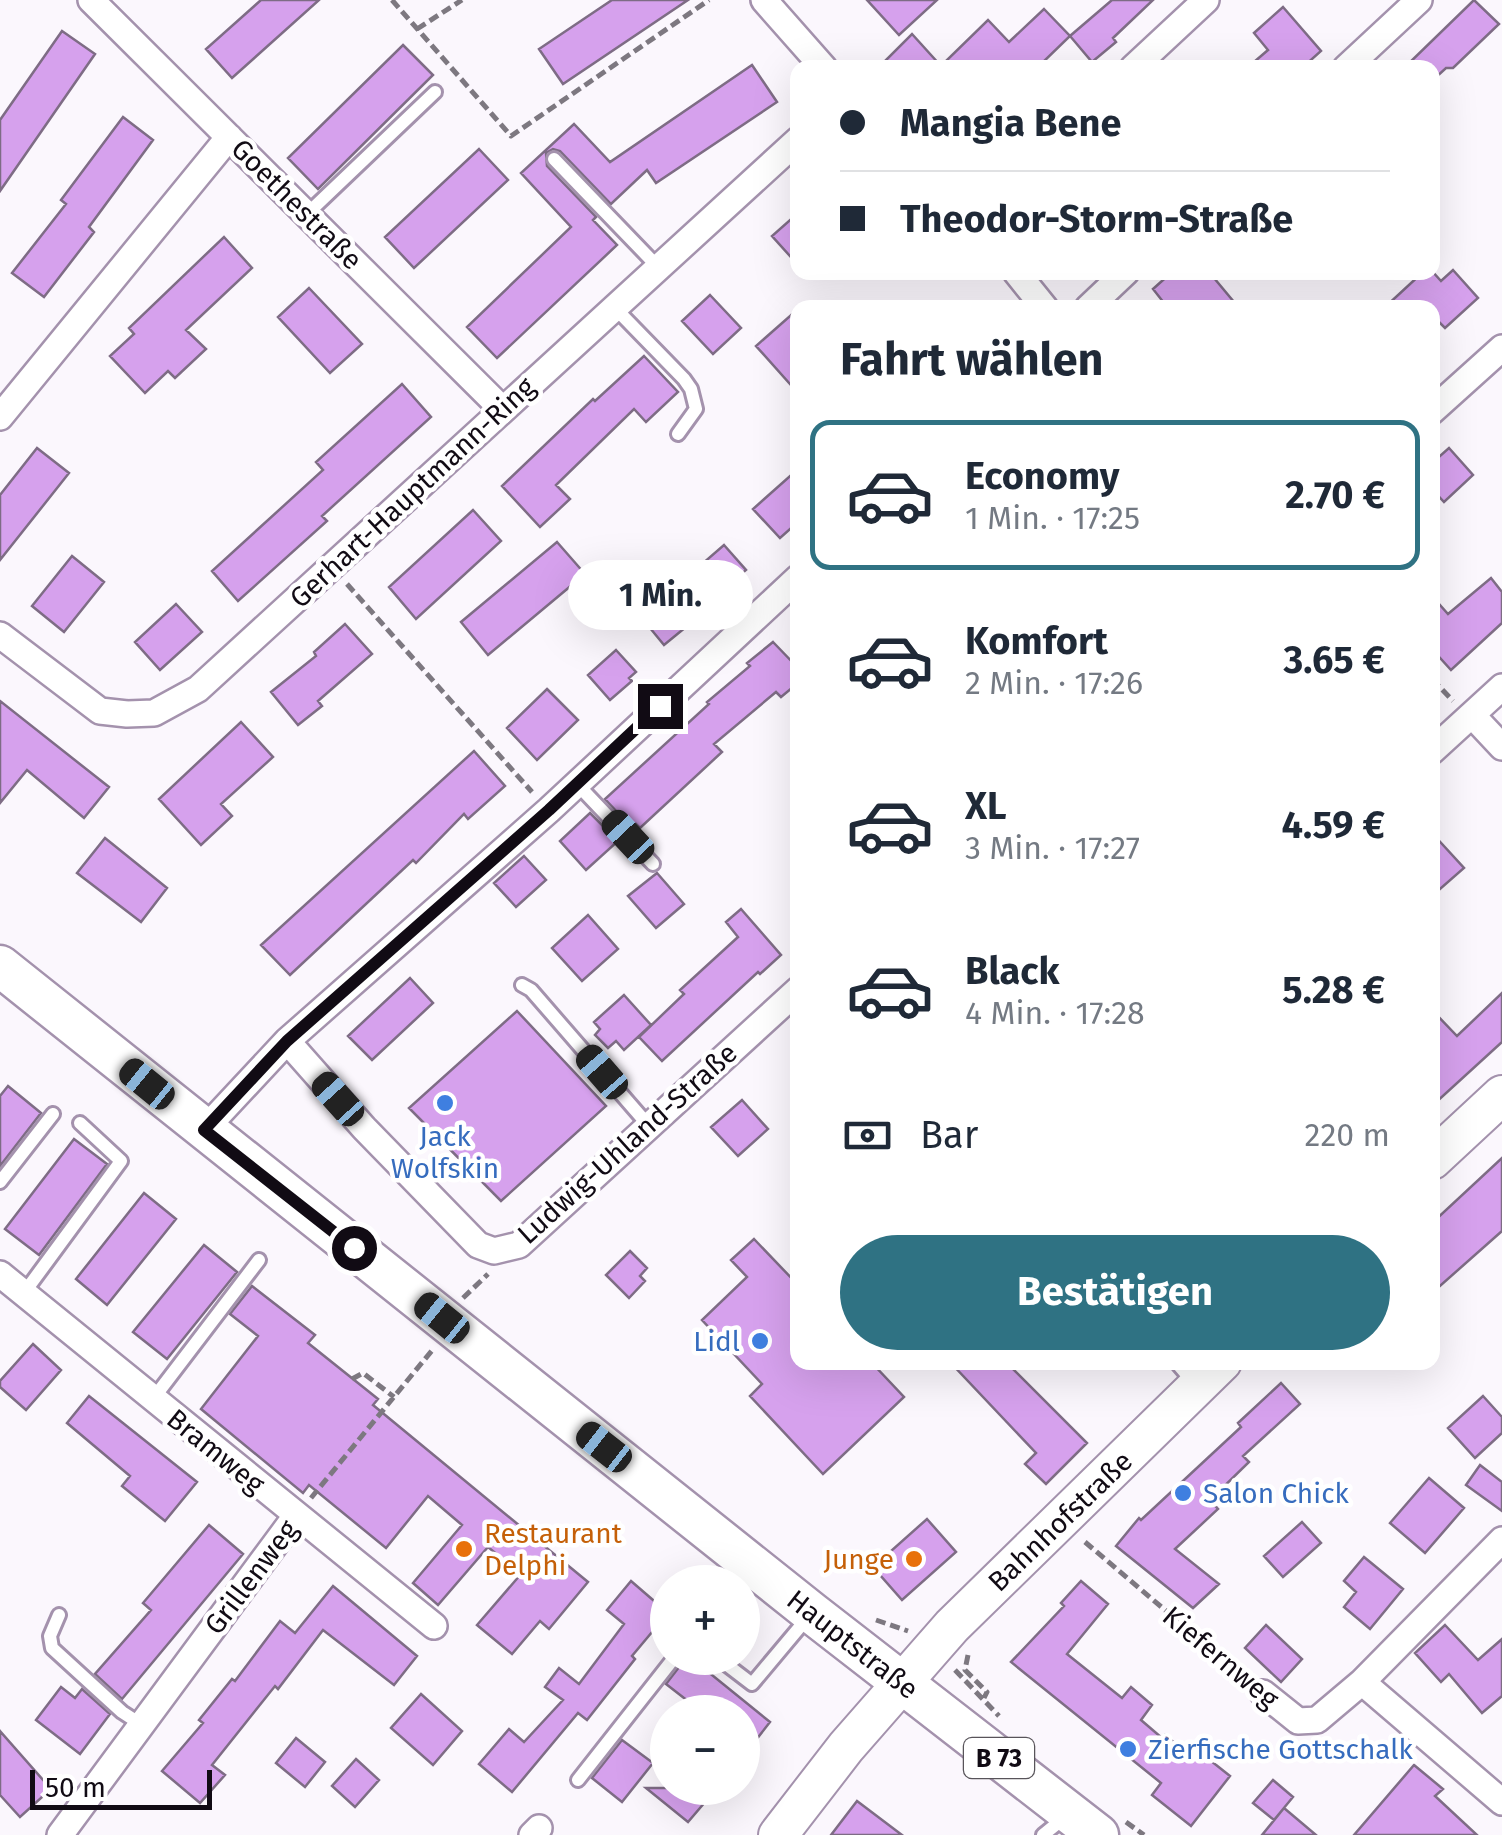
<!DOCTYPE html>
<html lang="de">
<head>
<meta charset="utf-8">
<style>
	body { margin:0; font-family:"Fira Sans",sans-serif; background:#f2f2f3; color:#1f2937; height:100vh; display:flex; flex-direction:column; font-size:38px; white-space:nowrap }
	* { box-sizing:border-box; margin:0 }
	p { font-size:32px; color:#747a83 }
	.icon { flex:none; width:55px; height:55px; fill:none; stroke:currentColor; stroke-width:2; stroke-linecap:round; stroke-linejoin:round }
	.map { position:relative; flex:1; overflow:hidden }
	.side { position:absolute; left:790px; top:300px; width:650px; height:1070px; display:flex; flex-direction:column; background:#fff; border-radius:20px; box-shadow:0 10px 40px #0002 }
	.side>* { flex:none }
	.guide { position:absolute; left:790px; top:60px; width:650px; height:220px; border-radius:20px; box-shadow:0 10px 40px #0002; display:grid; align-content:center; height:220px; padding:0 50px; background:#fff }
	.tools { position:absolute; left:650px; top:1565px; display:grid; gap:20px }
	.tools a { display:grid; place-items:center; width:110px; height:110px; border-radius:50%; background:#fff; box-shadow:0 10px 40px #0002; font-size:50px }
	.scale { position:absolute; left:30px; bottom:25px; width:182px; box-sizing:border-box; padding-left:10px; border:5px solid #110b14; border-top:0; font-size:28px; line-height:35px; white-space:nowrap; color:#110b14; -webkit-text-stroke:8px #fff; paint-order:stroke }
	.end { position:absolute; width:45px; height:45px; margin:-22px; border:12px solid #110b14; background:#fff; box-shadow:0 0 0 5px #fff }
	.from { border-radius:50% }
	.bubble { position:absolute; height:70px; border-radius:35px; background:#fff; box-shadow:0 10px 40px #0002; font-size:32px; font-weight:700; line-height:70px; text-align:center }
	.car { position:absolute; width:30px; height:60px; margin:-30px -15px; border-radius:12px; box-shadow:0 0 8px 2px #0007; background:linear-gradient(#222 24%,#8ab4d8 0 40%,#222 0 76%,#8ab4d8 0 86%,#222 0) }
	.guide b { display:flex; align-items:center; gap:35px; height:95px; font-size:38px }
	.guide b+b { border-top:2px solid #e0e1e3 }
	.guide i { width:25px; height:25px; background:#1f2937 }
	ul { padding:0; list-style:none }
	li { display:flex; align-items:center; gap:30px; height:150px; margin:0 20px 15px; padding:0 30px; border:5px solid transparent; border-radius:20px }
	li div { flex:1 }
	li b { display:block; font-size:38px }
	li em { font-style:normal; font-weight:700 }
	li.active { border-color:#2f7283 }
	li>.icon { width:90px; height:90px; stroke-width:1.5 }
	h2 { padding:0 50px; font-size:45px; line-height:120px }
	.pay { display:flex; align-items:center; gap:25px; height:110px; padding:0 50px; font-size:38px }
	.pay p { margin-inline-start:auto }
	.action { display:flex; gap:20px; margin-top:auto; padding:20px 50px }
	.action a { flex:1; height:115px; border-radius:60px; background:#2f7283; color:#fff; font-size:40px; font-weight:700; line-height:115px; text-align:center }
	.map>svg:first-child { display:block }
	.building { fill:#d6a1ed; stroke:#7e6c85; stroke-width:2.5 }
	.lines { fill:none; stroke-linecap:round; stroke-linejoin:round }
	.lane-casing { stroke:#a492ad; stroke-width:18 }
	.street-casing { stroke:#a492ad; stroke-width:30 }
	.secondary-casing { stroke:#a492ad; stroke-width:42 }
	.primary-casing { stroke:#a492ad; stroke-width:45 }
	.path { stroke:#7d7880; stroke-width:5; stroke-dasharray:10 5; stroke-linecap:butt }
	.lane { stroke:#fff; stroke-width:12 }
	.street { stroke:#fff; stroke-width:25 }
	.secondary { stroke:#fff; stroke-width:38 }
	.primary { stroke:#fff; stroke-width:40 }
	.route { stroke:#110b14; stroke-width:12 }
	.shop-dot { fill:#3f7fe0; stroke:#fff; stroke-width:4 }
	.food-dot { fill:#e8710a; stroke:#fff; stroke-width:4 }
	.labels { text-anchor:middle; stroke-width:9; stroke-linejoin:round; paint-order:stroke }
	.shield { fill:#fff; stroke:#58545a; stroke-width:2.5 }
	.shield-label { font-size:25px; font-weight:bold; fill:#110b14 }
	.street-label { font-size:28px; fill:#110b14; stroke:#fff }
	.shop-label { font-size:28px; fill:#366cbe; stroke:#fff; text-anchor:start }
	.food-label { font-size:28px; fill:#c56008; stroke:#fff; text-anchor:start }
</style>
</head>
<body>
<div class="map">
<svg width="1502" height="1835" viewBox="0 0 1502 1835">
	<rect width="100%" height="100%" fill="#fbf7fd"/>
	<!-- building -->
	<path class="building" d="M261,0H319L232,78L206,49Z
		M612,0H688L563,84L539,49Z
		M867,0H937L899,35Z
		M1112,0H1153L1113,38L1116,42L1092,62L1070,36Z
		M1474,0L1499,24L1453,68H1446L1432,81V68H1404Z
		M1283,7L1321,51L1302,68H1247L1268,50L1254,33Z
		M1044,9L1070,36L1037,68H878L912,34L941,66L988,20L1009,42Z
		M62,31L95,54L0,191V120Z
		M403,45L433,75L318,189L288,158Z
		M752,65L777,102L656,183L647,170L611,204L560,151L553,149L546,153L547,166L596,217L593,220L617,245L497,358L467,327L571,227L521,173L574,124L610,162Z
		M123,117L153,140L89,227L94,232L44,297L12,273L66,204L61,200Z
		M479,149L508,180L414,268L385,237Z
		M798,213V265L772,236Z
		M224,237L252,268L186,330L206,349L175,378L168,371L145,393L110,356L134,334L129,328Z
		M1453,270L1478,298L1445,328L1432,315V308H1384L1423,272L1432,271L1441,281Z
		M1172,272H1209L1239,308H1168L1153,289Z
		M309,288L362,344L330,373L278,317Z
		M710,295L741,328L713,354L682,321Z
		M798,309V393L756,346Z
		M644,356L678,392L646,422L634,409L556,485L570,499L540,527L502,486L593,399L595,401Z
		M402,384L431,417L322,516L327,521L238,601L212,571L323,470L316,462Z
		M37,448L69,473L0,560V495Z
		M1449,448L1473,475L1444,502L1432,489V463Z
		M798,469V522L780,538L753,509Z
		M473,510L501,541L416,619L389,587Z
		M557,542L585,574L488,655L461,622Z
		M724,545L746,570L724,589L702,564Z
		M72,556L104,582L64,632L32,606Z
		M654,577L692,622L664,645L627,600Z
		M1491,578L1502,592V623L1451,670L1432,649V596L1448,614Z
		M176,604L202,632L160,670L135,642Z
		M345,624L372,654L318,701L322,706L298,725L271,692L316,656L314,652Z
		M773,642L798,668V683L781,697L776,692L714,744L722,752L640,828L636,824L632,828L605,799L709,704L707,702L750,666L747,663Z
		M616,650L636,672L629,678L632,681L610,700L588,675Z
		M547,689L578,720L537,760L507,728Z
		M0,701L109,787L84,818L27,770L0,803Z
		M241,722L273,757L221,804L232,816L201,845L159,799Z
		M474,751L505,786L468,819L464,814L416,863L413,860L290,975L261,945Z
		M590,813L618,841L586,870L560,841Z
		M1432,833L1464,868L1432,896Z
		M105,838L167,888L141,922L77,873Z
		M524,856L546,880L516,907L494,883Z
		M657,873L684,904L656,928L628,896Z
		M741,909L781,955L760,974L758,972L662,1061L639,1037L684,994L680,990L738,937L726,922Z
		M588,915L618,949L582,981L552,948Z
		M410,978L433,1003L372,1060L348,1036Z
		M1502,993V1042L1432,1106V1010L1457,1036Z
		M624,995L651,1025L624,1050L616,1041L608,1048L595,1035L600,1029L594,1022Z
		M517,1011L606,1106L501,1201L409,1108Z
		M8,1086L41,1113L0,1166V1096Z
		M742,1100L768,1129L738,1156L711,1127Z
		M74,1139L107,1164L39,1255L5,1229Z
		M1502,1158V1231L1432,1293V1223Z
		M144,1193L176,1219L107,1305L76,1279Z
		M754,1239L798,1285V1362H871L904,1397L823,1474L750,1396L762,1384L702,1320L747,1277L731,1260Z
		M204,1245L237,1272L167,1359L133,1332Z
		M630,1251L647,1268L640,1276L645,1281L629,1298L606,1275Z
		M252,1286L315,1335L308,1343L378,1399L373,1405L588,1582L549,1629L540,1621L512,1654L477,1625L521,1574L488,1547L438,1605L413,1583L462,1525L428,1496L386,1548L309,1485L303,1493L201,1409L258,1336L230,1314Z
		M33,1344L61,1370L26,1410L0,1387V1381Z
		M950,1362H1006L1087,1443L1046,1484L1025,1464L1036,1453Z
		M1281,1383L1300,1404L1243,1456L1249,1462L1210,1500L1218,1509L1175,1549L1219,1584L1193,1608L1116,1546L1139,1518L1141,1520L1241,1427L1238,1423Z
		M89,1396L197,1482L165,1521L122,1486L130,1476L67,1423Z
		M1483,1396L1502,1417V1433L1475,1458L1448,1428Z
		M1480,1465L1502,1482V1511L1466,1485Z
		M1429,1478L1464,1508L1425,1553L1390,1523Z
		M927,1519L956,1552L902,1600L873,1567Z
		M1302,1522L1321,1543L1283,1577L1264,1556Z
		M209,1525L243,1554L122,1699L95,1674L151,1610L143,1603Z
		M1364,1557L1403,1589L1370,1629L1344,1607L1356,1592L1344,1581Z
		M631,1581L668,1613L632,1656L635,1659L587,1720L578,1713L512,1792L479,1764L509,1729L524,1742L563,1700L545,1687L559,1668L579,1684L624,1624L607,1610Z
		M1081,1581L1108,1604L1067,1654L1122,1698L1131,1687L1152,1705L1141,1720L1162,1738L1165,1735L1186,1752L1191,1745L1230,1776L1191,1826L1152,1795L1161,1783L1011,1662L1064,1606L1061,1603Z
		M333,1586L417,1656L394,1685L323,1630L278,1689L275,1686L212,1765L225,1775L200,1803L162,1771L203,1723L199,1720L232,1679L235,1681L280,1621L295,1633Z
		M1266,1625L1302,1659L1281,1682L1245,1648Z
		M1445,1625L1478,1660L1502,1639V1696L1482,1713L1449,1674L1441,1682L1415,1653Z
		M686,1658H691L770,1722L742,1758V1712H702L666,1684Z
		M61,1687L75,1698L82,1689L110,1714L80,1754L36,1720Z
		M421,1694L462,1731L433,1765L391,1728Z
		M0,1731L51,1789L20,1817L0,1795Z
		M296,1738L325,1762L305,1787L276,1763Z
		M622,1740L653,1763L622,1802L592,1778Z
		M356,1759L379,1780L355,1807L332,1786Z
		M1414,1765L1443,1789L1435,1796L1477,1835H1354Z
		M1273,1780L1293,1797L1274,1820L1253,1803Z
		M646,1788H717L688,1822Z
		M857,1801L902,1835H831Z
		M1284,1808L1316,1835H1262Z"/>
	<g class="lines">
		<!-- lane casing -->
		<g class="lane-casing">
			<path id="lane" d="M554,159L658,267
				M307,214L435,92
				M614,307L684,379L691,389L696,409L678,434
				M577,784L653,864
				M522,985L531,990L649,1126
				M0,1182L53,1114
				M24,1293L121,1161L80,1123
				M1176,1362L1194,1383
				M153,1399L259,1260
				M59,1615L50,1636L52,1648L122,1712L142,1725
				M718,1658L752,1684L809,1616
				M578,1780L674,1658
				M1043,1835L1064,1818"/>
		</g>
		<!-- street casing -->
		<g class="street-casing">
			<path id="street" d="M91,0L502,409
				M764,0L824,68
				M1133,68L1206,0
				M1346,68L1419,0
				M1016,272L1045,308
				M1088,308L1126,272
				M1432,411L1502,348
				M0,417L229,137
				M0,635L100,711L127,714L154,713L198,689L798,140
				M1472,715L1502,747
				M1432,751L1502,687
				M287,1041L364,1128L478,1245L494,1251L519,1245L798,990
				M204,1130L287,1041L549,810L798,578
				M0,1274L434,1626
				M1502,1540L1362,1682L1502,1802
				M1263,1693L1298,1721L1317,1720L1362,1682
				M60,1835L296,1516
				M532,1835L539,1828"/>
		</g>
		<!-- secondary casing -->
		<g class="secondary-casing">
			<path id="secondary" d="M1432,1160L1502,1095
				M778,1835L846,1747L952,1626L1222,1362"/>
		</g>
		<!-- primary casing -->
		<g class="primary-casing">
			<path id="primary" d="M0,966L812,1613L1098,1835"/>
		</g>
		<!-- path -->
		<path class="path" d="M392,0L511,136L709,0
			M417,29L462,0
			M347,584L532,792
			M1432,679L1453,701
			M463,1298L488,1274
			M352,1379L363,1373L394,1397
			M311,1498L434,1348
			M1085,1542L1245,1678
			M876,1620L908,1631
			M968,1655L965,1670L987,1692L984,1698
			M955,1670L999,1716
			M1126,1822L1144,1835"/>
		<!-- lane -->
		<use href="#lane" class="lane"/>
		<!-- street -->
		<use href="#street" class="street"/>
		<!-- secondary -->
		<use href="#secondary" class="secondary"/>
		<!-- primary -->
		<use href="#primary" class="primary"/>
	</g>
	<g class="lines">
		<!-- route -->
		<path class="route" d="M354,1248L204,1130L287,1041L549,810L660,706"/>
	</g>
	<!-- markers -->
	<g class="shop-dot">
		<circle cx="445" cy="1103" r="10"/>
		<circle cx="760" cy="1341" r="10"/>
		<circle cx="1183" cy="1493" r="10"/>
		<circle cx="1128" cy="1749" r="10"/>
	</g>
	<g class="food-dot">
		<circle cx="464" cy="1549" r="10"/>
		<circle cx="914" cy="1559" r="10"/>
	</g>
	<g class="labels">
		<!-- shield labels -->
		<rect class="shield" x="964" y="1738" width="70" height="40" rx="8"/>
		<g class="shield-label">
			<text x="999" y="1767">B 73</text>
		</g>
		<!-- street labels -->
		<g class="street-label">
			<text transform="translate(297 204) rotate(45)" y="10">Goethestraße</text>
			<text transform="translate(412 492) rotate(-43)" y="10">Gerhart-Hauptmann-Ring</text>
			<text transform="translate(627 1143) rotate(-42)" y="10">Ludwig-Uhland-Straße</text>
			<text transform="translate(216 1451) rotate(39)" y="10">Bramweg</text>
			<text transform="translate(1060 1521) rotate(-44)" y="10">Bahnhofstraße</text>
			<text transform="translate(251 1577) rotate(-53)" y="10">Grillenweg</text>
			<text transform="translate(853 1644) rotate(38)" y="10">Hauptstraße</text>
			<text transform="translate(1221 1657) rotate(40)" y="10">Kiefernweg</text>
		</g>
		<!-- shop labels -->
		<g class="shop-label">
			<text x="445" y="1146" text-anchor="middle">Jack<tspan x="445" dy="32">Wolfskin</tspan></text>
			<text x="740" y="1351" text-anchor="end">Lidl</text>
			<text x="1203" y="1503">Salon Chick</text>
			<text x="1148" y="1759">Zierfische Gottschalk</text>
		</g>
		<!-- food labels -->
		<g class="food-label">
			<text x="484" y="1543">Restaurant<tspan x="484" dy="32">Delphi</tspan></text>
			<text x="894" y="1569" text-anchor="end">Junge</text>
		</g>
	</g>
</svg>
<div class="tools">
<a>+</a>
<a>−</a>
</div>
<div class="scale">50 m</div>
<i class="end from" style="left:354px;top:1248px"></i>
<i class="end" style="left:660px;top:706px"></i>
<div class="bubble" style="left:568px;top:560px;width:185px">1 Min.</div>
<i class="car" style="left:628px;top:837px;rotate:317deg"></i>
<i class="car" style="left:602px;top:1072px;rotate:319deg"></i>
<i class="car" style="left:147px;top:1084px;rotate:309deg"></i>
<i class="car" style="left:338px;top:1099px;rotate:318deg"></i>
<i class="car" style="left:442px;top:1318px;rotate:309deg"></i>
<i class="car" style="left:604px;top:1447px;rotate:308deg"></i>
<div class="guide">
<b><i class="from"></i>Mangia Bene</b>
<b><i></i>Theodor-Storm-Straße</b>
</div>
<section class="side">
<h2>Fahrt wählen</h2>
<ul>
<li class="active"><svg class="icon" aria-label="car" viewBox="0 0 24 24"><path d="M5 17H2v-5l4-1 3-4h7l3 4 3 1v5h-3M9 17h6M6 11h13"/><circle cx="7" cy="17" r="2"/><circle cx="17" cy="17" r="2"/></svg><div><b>Economy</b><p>1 Min. · 17:25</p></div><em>2.70 €</em></li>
<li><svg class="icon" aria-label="car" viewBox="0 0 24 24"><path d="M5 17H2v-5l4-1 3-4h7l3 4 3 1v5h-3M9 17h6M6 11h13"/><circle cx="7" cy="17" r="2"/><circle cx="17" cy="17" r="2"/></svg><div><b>Komfort</b><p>2 Min. · 17:26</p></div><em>3.65 €</em></li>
<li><svg class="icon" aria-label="car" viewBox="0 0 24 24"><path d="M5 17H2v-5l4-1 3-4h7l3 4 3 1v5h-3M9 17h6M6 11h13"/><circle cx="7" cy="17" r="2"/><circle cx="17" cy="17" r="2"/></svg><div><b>XL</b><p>3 Min. · 17:27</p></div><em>4.59 €</em></li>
<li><svg class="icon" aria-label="car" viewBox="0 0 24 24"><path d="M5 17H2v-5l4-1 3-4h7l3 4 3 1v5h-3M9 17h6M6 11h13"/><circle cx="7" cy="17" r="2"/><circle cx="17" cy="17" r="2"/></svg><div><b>Black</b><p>4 Min. · 17:28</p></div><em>5.28 €</em></li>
</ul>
<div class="pay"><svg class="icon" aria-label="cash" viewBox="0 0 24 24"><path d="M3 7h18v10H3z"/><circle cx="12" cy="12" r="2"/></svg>Bar<p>220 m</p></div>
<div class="action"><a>Bestätigen</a></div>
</section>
</div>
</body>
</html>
